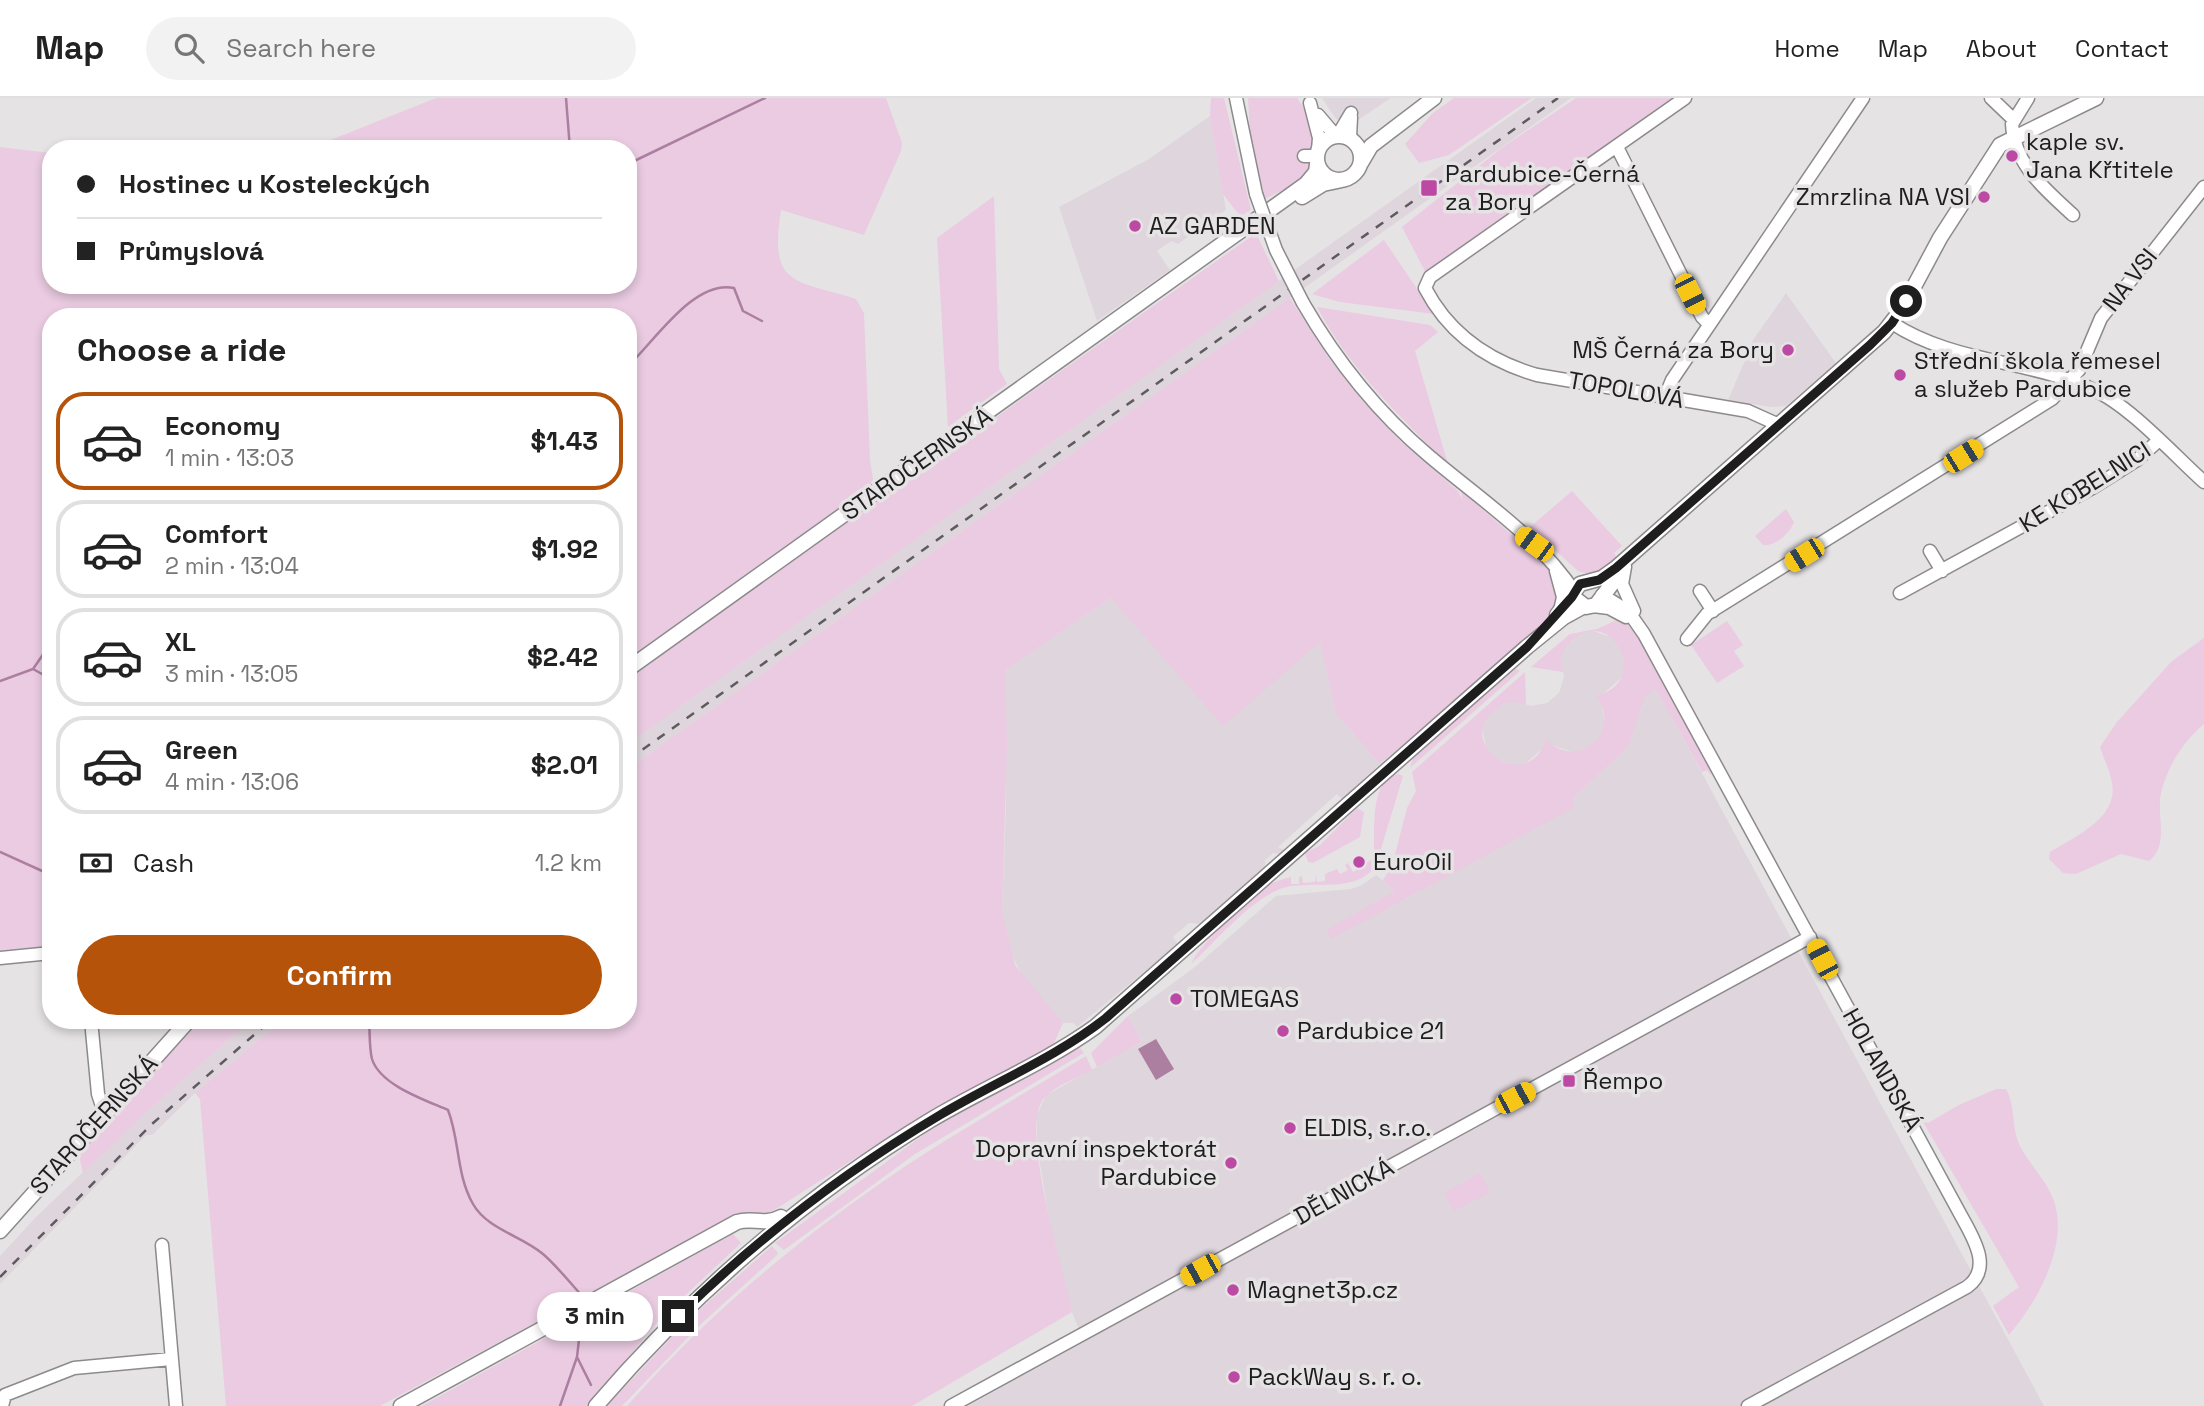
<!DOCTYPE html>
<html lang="en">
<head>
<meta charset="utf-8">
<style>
	body { margin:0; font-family:"Space Grotesk",sans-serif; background:#f2f2f2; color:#222; height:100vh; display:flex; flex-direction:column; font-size:26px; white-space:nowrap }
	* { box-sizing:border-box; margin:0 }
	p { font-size:23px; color:#767676 }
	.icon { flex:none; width:38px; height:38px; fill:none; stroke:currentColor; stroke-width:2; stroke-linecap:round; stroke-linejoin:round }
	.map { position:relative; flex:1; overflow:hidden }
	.side { position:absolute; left:42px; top:210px; width:595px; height:721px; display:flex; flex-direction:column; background:#fff; border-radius:28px; box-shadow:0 4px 10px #0003 }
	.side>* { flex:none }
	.banner { position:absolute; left:42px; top:42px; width:595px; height:154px; border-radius:28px; box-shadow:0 4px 10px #0003; display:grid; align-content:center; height:154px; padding:0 35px; background:#fff }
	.end { position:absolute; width:32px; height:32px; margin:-16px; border:9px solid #1f1e1f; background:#fff; box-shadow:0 0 0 4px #fff }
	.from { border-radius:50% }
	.bubble { position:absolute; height:49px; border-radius:24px; background:#fff; box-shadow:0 4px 10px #0003; font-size:23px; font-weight:700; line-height:49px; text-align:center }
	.car { position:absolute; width:21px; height:42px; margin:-21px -10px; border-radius:9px; box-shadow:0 0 5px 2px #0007; background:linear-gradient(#f5c518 24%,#345 0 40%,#f5c518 0 76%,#345 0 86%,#f5c518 0) }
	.banner b { display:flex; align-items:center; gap:24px; height:66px; font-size:26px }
	.banner b+b { border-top:2px solid #e0e0e0 }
	.banner i { width:18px; height:18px; background:#222 }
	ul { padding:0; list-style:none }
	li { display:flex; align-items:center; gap:21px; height:98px; margin:0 14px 10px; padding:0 21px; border:4px solid #e0e0e0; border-radius:28px }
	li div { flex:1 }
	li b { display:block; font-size:26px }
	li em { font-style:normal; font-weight:700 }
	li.selected { border-color:#b45309 }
	li>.icon { width:63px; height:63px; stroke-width:1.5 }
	h2 { padding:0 35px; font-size:32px; line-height:84px }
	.pay { display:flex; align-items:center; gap:18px; height:77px; padding:0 35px; font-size:26px }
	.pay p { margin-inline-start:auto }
	.cta { display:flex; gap:14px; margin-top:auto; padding:14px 35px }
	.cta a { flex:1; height:80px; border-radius:42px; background:#b45309; color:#fff; font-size:28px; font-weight:700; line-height:80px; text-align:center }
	header { display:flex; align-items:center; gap:42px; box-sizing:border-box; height:98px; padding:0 35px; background:#fff; border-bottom:2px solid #e0e0e0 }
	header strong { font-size:33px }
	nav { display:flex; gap:38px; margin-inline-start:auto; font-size:24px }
	.search { width:490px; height:63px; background:#f2f2f2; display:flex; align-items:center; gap:18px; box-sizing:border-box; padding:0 24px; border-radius:38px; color:#767676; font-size:26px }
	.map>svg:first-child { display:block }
	.built { fill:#dfd5dc }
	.green { fill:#eacbe1 }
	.water { fill:#ac7ea0 }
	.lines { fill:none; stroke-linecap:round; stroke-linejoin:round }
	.stream { stroke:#ac7ea0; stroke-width:2.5 }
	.minor-casing { stroke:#8d8a8c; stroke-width:15 }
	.major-casing { stroke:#8d8a8c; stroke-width:17 }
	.minor { stroke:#fff; stroke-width:12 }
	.major { stroke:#fff; stroke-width:14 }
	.rail { stroke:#5d5b5d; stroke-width:2.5; stroke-dasharray:9 9; stroke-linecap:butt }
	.minor-bridge-casing { stroke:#8d8a8c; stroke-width:15; stroke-linecap:butt }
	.minor-bridge { stroke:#fff; stroke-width:12 }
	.route { stroke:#1f1e1f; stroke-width:9 }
	.poi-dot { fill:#bc4aa4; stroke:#e6e3e5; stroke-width:2.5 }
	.labels { text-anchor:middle; stroke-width:7; stroke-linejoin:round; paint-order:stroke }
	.poi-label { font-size:24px; fill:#1f1e1f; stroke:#e6e3e5; text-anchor:start }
	.street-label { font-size:24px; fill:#1f1e1f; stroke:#e6e3e5 }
</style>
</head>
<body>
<header>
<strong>Map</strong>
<div class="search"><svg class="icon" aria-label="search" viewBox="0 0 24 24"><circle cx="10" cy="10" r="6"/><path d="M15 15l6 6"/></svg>Search here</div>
<nav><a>Home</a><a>Map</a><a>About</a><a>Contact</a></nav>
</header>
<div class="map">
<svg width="2204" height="1308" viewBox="0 0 2204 1308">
	<rect width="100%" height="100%" fill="#e6e3e5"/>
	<!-- built -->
	<path class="built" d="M1322,0H1391L1355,24L1336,21Z
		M1536,0H1571L628,671V646Z
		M1210,18L1226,112L1178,146L1171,143L1157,153L1170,172L1097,223L1059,109L1149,61Z
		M1786,195L1836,265L1786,308L1771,309L1728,302L1749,253L1746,252Z
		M1111,500L1320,543L1336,616L1380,666L1342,701L1337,696L1278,749L1284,752L1279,756L1273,755L1265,762V768L1200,826L1189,825L1173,839L1178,846L1077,929L1073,925H1063L1023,879L1010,853L1002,814L1006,707L1005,572Z
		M1590,532L1614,540L1620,547L1625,571L1622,579L1603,596L1601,604L1606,629L1603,637L1584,653L1575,655L1552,647L1544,649L1525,666L1517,668L1493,660L1487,654L1482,629L1485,621L1504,604L1512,602L1531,608L1547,605L1559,595L1564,579L1560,559L1563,551L1582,534Z
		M1656,590L2044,1308H968L1084,1244L1072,1214L1049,1122L1037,1046V1017L1046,997L1142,944L1128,918L1195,869L1276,798L1351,791L1362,787L1376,777L1406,801L1573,700L1628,649L1645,599Z
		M251,922H283L195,995L152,1037H146L0,1186V1158L36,1119L142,1018Z"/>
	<!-- green -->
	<path class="green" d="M436,0H886L902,45L901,53L864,137L781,112C769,189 793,181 856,201L864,215L870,363L874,387L628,562V219H51V848L0,852V49L51,55V187H628V51H308Z
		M1211,0H1224L1251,112L1240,118L1223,96L1210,18Z
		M1248,0H1297C1309,17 1315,29 1313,51L1308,54L1312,72L1297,85L1265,101L1251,49Z
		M1454,0H1532L1449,57L1419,65L1405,46L1433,15Z
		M1576,0H1681L1426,175L1402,129L1503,49Z
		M994,98L999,271L1007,286L948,329L937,140Z
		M1256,135L1279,183L628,646V580Z
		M1384,142L1434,216L1340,204L1312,196Z
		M1290,200L1328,259L1360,300L1398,341L1458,393L1463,403L1461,393L1547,467C1555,480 1560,492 1555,508C1544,537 1412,639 1380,666L1336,616L1320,544L1223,628L1111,500L1005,572L1007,645L1002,814L1015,867L1063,925L1053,947L930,1012L779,1109L770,1114L736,1116L380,1308H226L200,1001L195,995L283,922H628V671Z
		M1317,209L1430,227L1438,234L1415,253L1448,366C1398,317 1350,271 1317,209Z
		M1572,393L1622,448L1614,455L1618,461L1592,477L1578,473L1530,429Z
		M1786,411L1794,424C1790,435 1775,449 1763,447L1755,438Z
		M1621,520L1639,539L1711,672V677L1707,672L1702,674L1656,591L1645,599L1628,649L1573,700V710L1331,841L1326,832L1395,793L1383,782L1392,768L1407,710L1416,693L1412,674L1525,574L1526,607C1510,601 1505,603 1493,614C1455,648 1529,697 1546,641C1577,675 1625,632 1595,598C1652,586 1613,508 1574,541C1561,552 1560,558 1563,574L1531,569L1570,536L1597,531Z
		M1727,523L1743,547L1734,553L1744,568L1717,585L1691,547Z
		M2204,540V626C2183,644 2168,667 2161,695C2156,717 2170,746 2149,763L2121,756L2076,776L2063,775L2049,761L2050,754C2074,739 2119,720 2112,685C2110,673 2104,661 2100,649L2117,624L2172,563Z
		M1512,569L1520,573L1410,670L1414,656Z
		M1398,676L1403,678L1377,764C1361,798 1312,781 1283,790C1253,799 1215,844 1192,865C1195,851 1255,796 1270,786C1276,783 1284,781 1291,779V786H1299V779L1302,778L1303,785L1315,784L1316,777L1317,784L1325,783V776L1337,771L1340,776L1348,772L1345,767L1348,765L1353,774L1377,758L1374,751C1375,729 1370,682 1398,676Z
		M1357,710L1364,714L1360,739L1313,765L1308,764L1305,755L1319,748Z
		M1128,918L1142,944L1097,969L1091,955Z
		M200,922H251L142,1018L83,1075L78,1053Z
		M1075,950H1080L1084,955L915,1056L784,1152L775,1145L929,1033Z
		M1086,958L1092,972C1078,980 1056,987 1045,999C1017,1027 1065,1174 1072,1214L912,1308H627C701,1224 787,1150 878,1087C945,1040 1017,1000 1086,958Z
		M1996,991H2006C2016,1009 2011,1030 2020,1048C2030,1067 2047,1083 2054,1103C2069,1148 2037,1204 2009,1237L1993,1208L2019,1189L1922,1022L1928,1025L1959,1007Z
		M1480,1075L1490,1094L1454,1113L1444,1095Z
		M733,1136L741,1145L662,1219L587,1308H422Z
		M772,1148L778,1155L776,1158L701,1226L622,1308H607L688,1222Z"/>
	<!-- water -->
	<path class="water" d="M1156,941L1174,971L1156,982L1138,951Z"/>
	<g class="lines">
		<!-- stream -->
		<path class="stream" d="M566,0L570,51
			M628,66L765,0
			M628,268C654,244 694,181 734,190L743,213L762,223
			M33,571L51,545
			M0,583L33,571L51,581
			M0,754L51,777
			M369,922C370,934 369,949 372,961C380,987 425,1002 448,1012C460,1043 456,1076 473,1106C487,1131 522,1138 543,1156C558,1169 571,1186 584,1200
			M577,1259L591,1287
			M560,1308L577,1259L580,1233L593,1212"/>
		<!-- minor casing -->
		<g class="minor-casing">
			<path id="minor" d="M1236,0L1256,96
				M1685,0L1430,179L1425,190C1449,236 1488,263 1537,277L1748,313L1779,327
				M1991,0L2014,22
				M2028,0L2012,26C2014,67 2046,92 2073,117
				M1310,5L1319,40L1318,52
				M1318,17L1335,37
				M1338,37L1351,15
				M1350,40L1351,19
				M1617,49L1702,219L1709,226
				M1304,58H1316
				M1303,205C1336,262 1377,314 1428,357C1477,399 1540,440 1575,495
				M1892,225C1952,265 2031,262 2094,292C2129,307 2175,358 2204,384
				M1665,299L1672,282L1863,0
				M1930,453L1942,473
				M1625,469L1622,486L1634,513
				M1556,473L1563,499L1560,513
				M1700,493L1713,513
				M1900,495L2094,389L2137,362L2158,343
				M1602,497L1628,513L1644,536L1958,1112C1970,1135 1995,1169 1967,1189L1748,1308
				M1593,508L1609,510L1626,519
				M1687,541L1707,516L2052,301L2079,272L2101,220L2204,89
				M0,860L51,855
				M91,922L98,996L104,1014
				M162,1147L176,1308
				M2,1308L5,1297L74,1270L171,1261
				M951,1308L1810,839"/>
		</g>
		<!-- major casing -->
		<g class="major-casing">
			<path id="major" d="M1317 60a22 22 0 1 1 44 0a22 22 0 1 1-44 0Z
				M1361,65L1371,48L1434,0
				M1302,99L1323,86L1342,82
				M1577,502L1586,509L1596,507L1621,474
				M1557,517L1580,486L1602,480L1616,470L1884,234L1902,211L1940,140L2000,47L2096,0
				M628,571L1306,86L1316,74L1317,66
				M0,1133L189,922
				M401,1308L737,1124C753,1119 764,1128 781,1119
				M596,1308C693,1195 801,1101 929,1023C984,990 1043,966 1095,929L1527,549L1564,519L1584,508"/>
		</g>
		<!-- minor -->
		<use href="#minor" class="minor"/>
		<!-- major -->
		<use href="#major" class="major"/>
		<!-- rail -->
		<path class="rail" d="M628,662L1558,0
			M0,1179L152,1026L271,922"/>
		<!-- minor-bridge casing -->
		<g class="minor-bridge-casing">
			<path id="minor-bridge" d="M1256,96L1276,152L1303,205"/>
		</g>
		<!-- minor-bridge -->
		<use href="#minor-bridge" class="minor-bridge"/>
	</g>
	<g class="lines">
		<!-- route -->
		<path class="route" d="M678,1218C758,1140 844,1074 940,1017C995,984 1055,960 1106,920L1527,549L1572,499L1580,486L1599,482L1616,470L1870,247L1892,225L1906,203"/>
	</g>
	<!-- markers -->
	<g class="poi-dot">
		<circle cx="2012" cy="58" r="7"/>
		<rect x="1420" y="81" width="18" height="18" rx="3.5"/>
		<circle cx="1984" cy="99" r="7"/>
		<circle cx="1135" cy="128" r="7"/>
		<circle cx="1788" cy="252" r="7"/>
		<circle cx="1900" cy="277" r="7"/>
		<circle cx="1359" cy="764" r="7"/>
		<circle cx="1176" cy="901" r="7"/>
		<circle cx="1283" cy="933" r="7"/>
		<rect x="1562" y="976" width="14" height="14" rx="3.5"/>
		<circle cx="1290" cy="1030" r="7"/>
		<circle cx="1231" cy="1065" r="7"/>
		<circle cx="1233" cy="1192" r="7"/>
		<circle cx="1234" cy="1279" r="7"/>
	</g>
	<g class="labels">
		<!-- poi labels -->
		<g class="poi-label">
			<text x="2026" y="52">kaple sv.<tspan x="2026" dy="28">Jana Křtitele</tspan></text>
			<text x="1445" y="84">Pardubice-Černá<tspan x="1445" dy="28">za Bory</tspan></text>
			<text x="1970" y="107" text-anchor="end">Zmrzlina NA VSI</text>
			<text x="1149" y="136">AZ GARDEN</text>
			<text x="1774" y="260" text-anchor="end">MŠ Černá za Bory</text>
			<text x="1914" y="271">Střední škola řemesel<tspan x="1914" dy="28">a služeb Pardubice</tspan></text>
			<text x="1373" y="772">EuroOil</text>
			<text x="1190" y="909">TOMEGAS</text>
			<text x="1297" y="941">Pardubice 21</text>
			<text x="1583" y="991">Řempo</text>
			<text x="1304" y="1038">ELDIS, s.r.o.</text>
			<text x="1217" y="1059" text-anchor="end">Dopravní inspektorát<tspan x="1217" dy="28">Pardubice</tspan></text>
			<text x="1247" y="1200">Magnet3p.cz</text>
			<text x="1248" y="1287">PackWay s. r. o.</text>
		</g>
		<!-- street labels -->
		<g class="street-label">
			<text transform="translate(2130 182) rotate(-52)" y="8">NA VSI</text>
			<text transform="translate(1626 292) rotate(10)" y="8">TOPOLOVÁ</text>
			<text transform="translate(917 366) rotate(-35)" y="8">STAROČERNSKÁ</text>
			<text transform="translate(2085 389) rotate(-32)" y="8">KE KOBELNICI</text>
			<text transform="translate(1882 972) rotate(61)" y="8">HOLANDSKÁ</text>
			<text transform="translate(94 1027) rotate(-48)" y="8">STAROČERNSKÁ</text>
			<text transform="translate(1344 1094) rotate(-29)" y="8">DĚLNICKÁ</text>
		</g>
	</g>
</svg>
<i class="end from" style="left:1906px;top:203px"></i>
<i class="end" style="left:678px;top:1218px"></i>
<div class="bubble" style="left:537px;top:1194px;width:116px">3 min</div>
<i class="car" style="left:1690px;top:196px;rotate:153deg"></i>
<i class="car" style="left:1963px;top:358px;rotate:58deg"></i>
<i class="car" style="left:1534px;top:446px;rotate:306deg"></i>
<i class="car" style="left:1804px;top:457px;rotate:238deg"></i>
<i class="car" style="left:1822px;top:861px;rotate:332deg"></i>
<i class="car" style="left:1515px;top:1000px;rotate:62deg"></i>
<i class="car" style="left:1200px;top:1172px;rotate:241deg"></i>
<div class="banner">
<b><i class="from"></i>Hostinec u Kosteleckých</b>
<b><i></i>Průmyslová</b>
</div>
<section class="side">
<h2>Choose a ride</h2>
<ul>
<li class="selected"><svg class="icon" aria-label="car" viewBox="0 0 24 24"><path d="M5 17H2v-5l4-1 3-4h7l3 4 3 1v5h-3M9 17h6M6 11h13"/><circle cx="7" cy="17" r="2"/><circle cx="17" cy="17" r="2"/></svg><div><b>Economy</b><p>1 min · 13:03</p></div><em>$1.43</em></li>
<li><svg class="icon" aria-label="car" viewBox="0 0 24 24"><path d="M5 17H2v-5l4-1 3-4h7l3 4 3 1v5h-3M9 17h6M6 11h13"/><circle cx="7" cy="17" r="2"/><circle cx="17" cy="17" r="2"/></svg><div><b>Comfort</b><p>2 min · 13:04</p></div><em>$1.92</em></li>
<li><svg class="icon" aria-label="car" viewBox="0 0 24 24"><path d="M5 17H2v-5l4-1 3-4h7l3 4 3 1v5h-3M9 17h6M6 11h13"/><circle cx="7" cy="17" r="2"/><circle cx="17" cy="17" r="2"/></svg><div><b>XL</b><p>3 min · 13:05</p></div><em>$2.42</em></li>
<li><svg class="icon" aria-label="car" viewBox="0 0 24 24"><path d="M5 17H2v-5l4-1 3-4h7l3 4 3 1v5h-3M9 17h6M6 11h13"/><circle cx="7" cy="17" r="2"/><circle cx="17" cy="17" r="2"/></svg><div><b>Green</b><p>4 min · 13:06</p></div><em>$2.01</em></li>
</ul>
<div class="pay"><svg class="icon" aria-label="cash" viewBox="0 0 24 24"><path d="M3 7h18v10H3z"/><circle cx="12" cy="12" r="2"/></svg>Cash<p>1.2 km</p></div>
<div class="cta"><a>Confirm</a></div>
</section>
</div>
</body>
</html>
